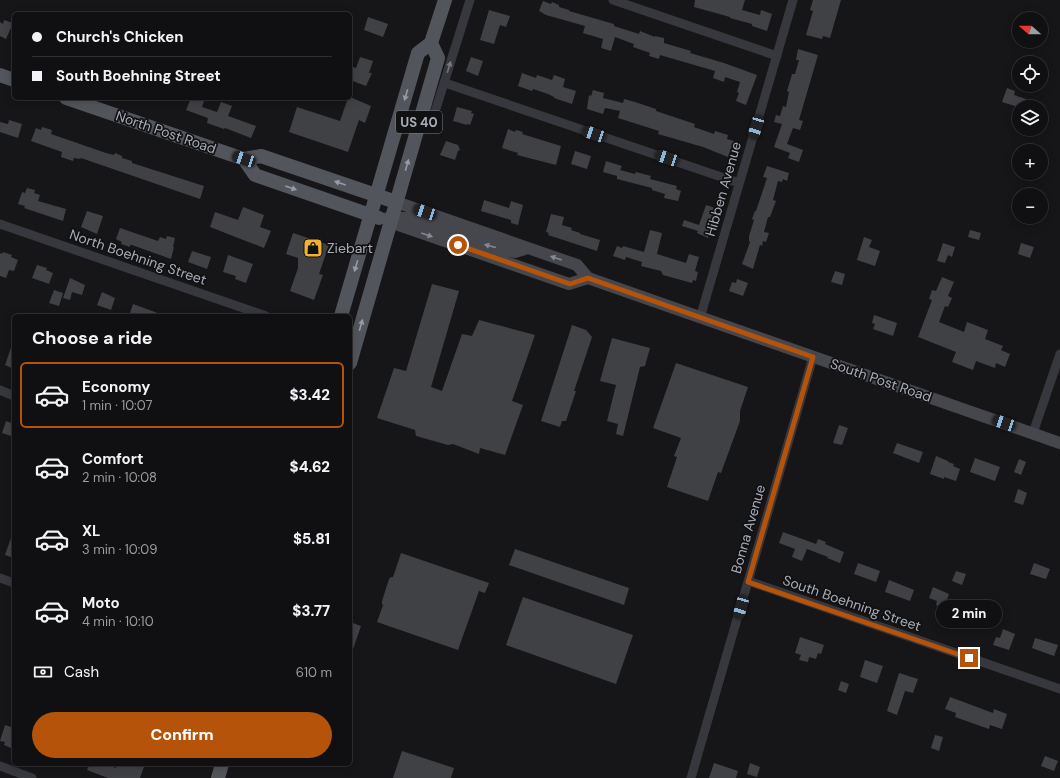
<!DOCTYPE html>
<html lang="en">
<head>
<meta charset="utf-8">
<style>
	body { margin:0; font-family:"DM Sans",sans-serif; background:#19191b; color:#f1f3f6; height:100vh; display:flex; flex-direction:column; font-size:15px; white-space:nowrap }
	* { box-sizing:border-box; margin:0 }
	p { font-size:13px; color:#9c9d9f }
	.icon { flex:none; width:22px; height:22px; fill:none; stroke:currentColor; stroke-width:2; stroke-linecap:round; stroke-linejoin:round }
	.map { position:relative; flex:1; overflow:hidden }
	.drawer { position:absolute; left:12px; top:314px; width:340px; height:452px; display:flex; flex-direction:column; background:#101012; border-radius:6px; box-shadow:0 2px 10px #0003,0 0 0 1px #303032 }
	.drawer>* { flex:none }
	.top-card { position:absolute; left:12px; top:12px; width:340px; height:88px; border-radius:6px; box-shadow:0 2px 10px #0003,0 0 0 1px #303032; display:grid; align-content:center; height:88px; padding:0 20px; background:#101012 }
	.needle { width:26px; rotate:290deg }
	.tools { position:absolute; left:1012px; top:12px; display:grid; gap:8px }
	.tools a { display:grid; place-items:center; width:36px; height:36px; border-radius:50%; background:#101012; box-shadow:0 2px 10px #0003,0 0 0 1px #303032; font-size:20px }
	.end { position:absolute; width:18px; height:18px; margin:-9px; border:5px solid #b45309; background:#fff; box-shadow:0 0 0 2px #fff }
	.from { border-radius:50% }
	.bubble { position:absolute; height:28px; border-radius:14px; background:#101012; box-shadow:0 2px 10px #0003,0 0 0 1px #303032; font-size:13px; font-weight:800; line-height:28px; text-align:center }
	.car { position:absolute; width:12px; height:24px; margin:-12px -6px; border-radius:5px; box-shadow:0 0 3px 1px #0007; background:linear-gradient(#222 24%,#8ab4d8 0 40%,#222 0 76%,#8ab4d8 0 86%,#222 0) }
	.top-card b { display:flex; align-items:center; gap:14px; height:38px; font-size:15px }
	.top-card b+b { border-top:1px solid #303032 }
	.top-card i { width:10px; height:10px; background:#f1f3f6 }
	ul { padding:0; list-style:none }
	li { display:flex; align-items:center; gap:12px; height:66px; margin:0 8px 6px; padding:0 12px; border:2px solid transparent; border-radius:6px }
	li div { flex:1 }
	li b { display:block; font-size:15px }
	li em { font-style:normal; font-weight:800 }
	li.current { border-color:#b45309 }
	li>.icon { width:36px; height:36px; stroke-width:1.5 }
	h2 { padding:0 20px; font-size:18px; line-height:48px }
	.pay { display:flex; align-items:center; gap:10px; height:44px; padding:0 20px; font-size:15px }
	.pay p { margin-inline-start:auto }
	.primary-button { display:flex; gap:8px; margin-top:auto; padding:8px 20px }
	.primary-button a { flex:1; height:46px; border-radius:24px; background:#b45309; color:#fff; font-size:16px; font-weight:800; line-height:46px; text-align:center }
	.map>svg:first-child { display:block }
	.building { fill:#404145 }
	.lines { fill:none; stroke-linecap:round; stroke-linejoin:round }
	.minor { stroke:#37383d; stroke-width:9 }
	.secondary { stroke:#45474d; stroke-width:12 }
	.primary { stroke:#53555c; stroke-width:14 }
	.oneway { fill:#757881 }
	.oneway2 { fill:#979ba6 }
	.oneway3 { fill:#858993 }
	.route { stroke:#b45309; stroke-width:5 }
	.labels { text-anchor:middle; stroke-width:3.5; stroke-linejoin:round; paint-order:stroke }
	.shield { fill:#111113; stroke:#7b7e86; stroke-width:1 }
	.shield-label { font-size:13px; font-weight:bold; fill:#a8adb8 }
	.street-label { font-size:14px; fill:#a8adb8; stroke:#111113 }
	.poi-label { font-size:14px; fill:#a8adb8; stroke:#111113; text-anchor:start }
</style>
</head>
<body>
<div class="map">
<svg width="1060" height="778" viewBox="0 0 1060 778">
	<rect width="100%" height="100%" fill="#161618"/>
	<!-- building -->
	<path class="building" d="M695,0H745L742,10L760,15L761,10L772,14L767,31L752,26V24L730,18V17L694,7Z
		M813,0H841L830,38L823,36L822,39L806,35L813,11L810,10Z
		M543,1L551,4L552,2L559,5V7L569,10V11L614,24V26L639,34L640,31L655,37V36L664,38V43L691,51L690,53L724,63L757,75L746,105L736,101L739,93L737,92L740,82L725,77L724,82L713,78L715,71L660,55L659,59L649,56L650,53L633,47L634,44L615,37L611,51L601,48L603,39L583,33L585,26L546,15L539,11Z
		M489,10L510,16L506,27L500,25L494,44L480,40Z
		M368,17L388,24L383,37L364,30Z
		M4,20L13,23L6,39L0,36V22L3,24Z
		M798,49L818,55L799,120L803,121L800,130L793,128L787,144L803,150L799,162L788,158L790,153L774,147L782,124L774,122L776,115L780,116L783,106L786,107L789,92L787,91L792,74H795L799,60H796Z
		M360,57L373,61L369,73H372L366,86L350,80V66L356,68Z
		M471,57L483,61L478,76L466,71Z
		M522,73L536,78L537,75L552,80L554,75L565,79L563,87L576,91L572,104L554,98V97L548,94L533,89L532,91L518,86Z
		M1007,88L1015,91L1014,95L1026,99L1024,107H1018L1002,102Z
		M593,90L604,93L603,98L623,103L624,99L635,102L656,109V111L695,124L694,127L714,134L715,131L728,135L727,139L734,141L728,157L703,147L658,134L659,131L618,118L620,111L605,108L603,114L587,109L589,95L591,96Z
		M350,97L371,106L365,123L359,120L348,152L289,132L297,107L340,121L348,98Z
		M191,98H205L202,107L217,112L221,102L232,106L228,116L256,126L251,138L225,128L224,129L207,123L208,118L186,110Z
		M457,107L472,111L471,113L474,114L470,125L467,124V125L453,121Z
		M9,120L22,124L18,138L0,132V122L8,124Z
		M42,127L52,130L51,134L106,153L114,155L115,153L122,156V158L132,161V163L204,186L200,199L81,158L80,159L74,158L73,161L61,157L62,152L31,141L36,128L41,130Z
		M508,129L515,132L516,130L523,132L522,134L561,146L556,165L517,155L518,153L502,148Z
		M446,141L458,145L460,150L458,151L455,160L440,155Z
		M575,151L591,156L587,169L571,164Z
		M606,161L622,166L620,170L635,174L636,172L651,176L650,179L677,186L676,189L681,191L678,201L664,198L665,194L652,190V188L617,179V176L603,172Z
		M767,166L789,173L787,181L783,179L782,182L778,181L773,200L776,201L770,217H768L764,232L769,233L766,242L763,241L762,246L760,245L753,269L742,264L750,242L749,241V236L754,220L752,219L755,211H756L767,178L763,177Z
		M27,188L35,190L34,193L40,195L38,201L66,209L63,221L24,208L25,206L18,204L22,192L25,193Z
		M484,200L509,208L511,201L523,205L518,225L511,223V220L481,211Z
		M706,205L718,209L715,217H716L708,238L697,233L698,231L682,226L684,220L699,225Z
		M243,207L264,215L260,227L271,231L264,248L210,227L215,212L238,220Z
		M87,211L103,216L97,234L81,227Z
		M551,214L564,217L562,225L572,228L571,230L580,233V234L600,240L597,251L548,235L549,233L546,232Z
		M120,228L158,241L160,237L166,239L167,236L175,238L173,247H174L171,259L132,245H130V247L121,244L122,242L116,239Z
		M650,230L662,233L657,254L686,263L689,254L699,257L695,271L698,272L696,281L693,280L692,283L663,275L661,271L641,266L642,262L626,257L625,260L613,256L617,246L622,248L623,246L644,252Z
		M970,230L981,233L979,240L968,237Z
		M293,233L329,245L319,274L323,275L314,300L290,291L298,268V258L286,254Z
		M864,237L872,240L869,247L880,251L875,266L857,260Z
		M943,243L955,247L952,257L948,255L945,263L937,261Z
		M1021,243L1034,247L1030,258L1018,254Z
		M192,251L211,257L207,269L188,262Z
		M3,252L12,255L11,257L18,260L14,271L9,270L6,278L0,276V253L2,254Z
		M228,255L253,264L246,283L235,279L236,276L223,272Z
		M37,265L47,268L46,270L53,273L49,284L32,278Z
		M835,271L845,274L842,285L831,282Z
		M942,277L954,282L948,296L952,298L948,307L945,306L939,322L964,332L967,322L988,330L985,339L1003,346L1001,350L1010,354L1005,367L996,363L995,368L976,361L973,370L952,362L956,352L918,337L932,300L929,299L932,290L936,291Z
		M70,278L85,285L82,295L72,292L70,300L63,298Z
		M737,279L748,283L743,296L729,291L732,282L736,283Z
		M432,284L459,291L431,387L442,391L462,334L472,336L479,320L535,335L512,401L523,405L505,455L480,448L479,454L453,444L448,445L416,436L415,430L377,418L394,368L406,371Z
		M54,290L63,293L59,306L49,303Z
		M102,292L115,298L111,310L97,305Z
		M133,304L163,315V316H129Z
		M874,315L897,323L893,336L873,329L875,324L872,323Z
		M572,325L586,330L592,337L574,391H576L566,421H562L560,427L541,421Z
		M612,338L650,348L645,366L640,367L623,436L616,434L618,424L607,421L616,385L600,381Z
		M13,342H14V369L5,365Z
		M676,363L748,387L740,411V421L721,473L718,472L708,501L667,487L677,457L674,456L681,438L653,428Z
		M6,421L14,424V437L2,433Z
		M839,425L848,428L842,445L833,443Z
		M897,443L923,452L919,463L893,453Z
		M936,456L948,461V462L954,464L953,466L960,469L956,481L944,477V479L930,474Z
		M975,458L1000,467L995,481L970,472Z
		M1019,459L1026,462L1021,475L1014,472Z
		M1018,489L1027,493L1023,505L1014,502Z
		M13,532H14V558L5,555Z
		M783,532L816,544L818,539L826,542L825,544L844,552L840,563L827,558L828,557L807,549L802,561L792,557L795,549L779,543Z
		M515,549L629,588L624,605L509,565Z
		M401,553L489,583L485,593L479,591L458,650L377,622L383,605L382,604V601L389,579L391,577H393Z
		M858,563L880,571L876,582L854,574Z
		M1034,563L1050,569L1046,579L1030,574Z
		M956,571L966,574L962,585L952,581Z
		M889,580L914,590L910,601L885,592Z
		M933,587L949,594L944,608L936,605L937,601L929,598Z
		M523,597L633,635L616,684L506,645Z
		M967,599L988,607L982,624L961,616Z
		M350,622L361,626L351,655H350Z
		M1003,629L1015,634L1009,650L993,645L996,637L1000,638Z
		M800,637L824,645L821,654L818,653L816,659L809,657L808,662L799,660L801,655L795,653Z
		M1035,638L1058,645L1054,656L1032,648Z
		M865,660L883,666L877,683L860,677Z
		M899,673L918,679L913,693L905,691L897,715L887,711Z
		M841,681L849,684L846,693L838,690Z
		M950,697L993,713L994,709L1007,714L1002,729L990,725L989,729L955,717L956,713L945,709Z
		M5,725L14,728V745H12L11,748L4,745L5,742L0,741Z
		M935,735L943,737L939,751L931,748Z
		M402,751L454,768L451,778H393Z
		M1045,756L1058,761L1054,771L1041,766Z
		M714,763L738,771L736,778H709Z
		M750,763L760,767L757,777L747,774Z
		M90,764H105L116,768L117,764H145L140,778H108L87,770Z"/>
	<g class="lines">
		<!-- minor -->
		<path class="minor" d="M613,0L777,56
			M445,83L739,183
			M419,122L434,115L470,0
			M0,224L266,316
			M700,318L793,0
			M0,390L14,396
			M1033,433L1060,354
			M0,578L14,583
			M748,581L1060,689
			M0,766L32,778
			M691,778L813,357"/>
		<!-- secondary -->
		<path class="secondary" d="M396,202L577,265L588,278L1060,443
			M387,218H405L487,245L515,252L525,249
			M390,222L569,284L588,278"/>
		<!-- primary -->
		<path class="primary" d="M0,75L14,80
			M66,98L244,159L261,156L396,202
			M244,159L255,175L379,218
			M341,316L418,53L431,43L445,0
			M350,363L438,58L431,43
			M218,778L222,764"/>
	</g>
	<!-- one-way arrows -->
	<defs><path id="oneway-solid" d="M-6-.8H1V-3.2L6.5 0L1 3.2V.8H-6Z"/></defs>
	<use class="oneway" href="#oneway-solid" transform="translate(449 67) rotate(-73)"/>
	<g class="oneway2">
		<use href="#oneway-solid" transform="translate(406 95) rotate(106)"/>
		<use href="#oneway-solid" transform="translate(407 165) rotate(-74)"/>
		<use href="#oneway-solid" transform="translate(340 183) rotate(-161)"/>
		<use href="#oneway-solid" transform="translate(291 188) rotate(19)"/>
		<use href="#oneway-solid" transform="translate(356 266) rotate(106)"/>
		<use href="#oneway-solid" transform="translate(361 325) rotate(-74)"/>
	</g>
	<g class="oneway3">
		<use href="#oneway-solid" transform="translate(427 235) rotate(19)"/>
		<use href="#oneway-solid" transform="translate(490 246) rotate(-165)"/>
		<use href="#oneway-solid" transform="translate(556 258) rotate(-161)"/>
	</g>
	<g class="lines">
		<!-- route -->
		<path class="route" d="M458,245L570,284L588,278L813,357L748,582L969,658"/>
	</g>
	<!-- icons -->
	<defs>
		<g id="shop-square" transform="scale(1)"><rect x="-9" y="-9" width="18" height="18" rx="4" fill="#f2b134" stroke="#111113"/><path d="M-5-2.5h2.3a2.7 3.5 0 0 1 5.4 0H5L5.5 6h-11ZM-1.5-2.5h3a1.5 2.3 0 0 0-3 0Z" fill="#111"/></g>
	</defs>
	<g fill-rule="evenodd">
		<use href="#shop-square" x="313" y="248"/>
	</g>
	<g class="labels">
		<!-- shield labels -->
		<rect class="shield" x="396" y="111" width="46" height="22" rx="3"/>
		<g class="shield-label">
			<text x="419" y="127">US 40</text>
		</g>
		<!-- street labels -->
		<g class="street-label">
			<text transform="translate(166 132) rotate(19)" y="5">North Post Road</text>
			<text transform="translate(723 189) rotate(-74)" y="5">Hibben Avenue</text>
			<text transform="translate(138 257) rotate(19)" y="5">North Boehning Street</text>
			<text transform="translate(881 380) rotate(19)" y="5">South Post Road</text>
			<text transform="translate(748 529) rotate(-74)" y="5">Bonna Avenue</text>
			<text transform="translate(852 603) rotate(19)" y="5">South Boehning Street</text>
		</g>
		<!-- poi labels -->
		<g class="poi-label">
			<text x="327" y="253">Ziebart</text>
		</g>
	</g>
</svg>
<div class="tools">
<a><svg class="needle" viewBox="-14 -14 28 28"><path d="M0-13l5 13h-10z" fill="#e53935"/><path d="M0 13l5-13h-10z" fill="#9c9d9f"/></svg></a>
<a><svg class="icon" aria-label="locate" viewBox="0 0 24 24"><circle cx="12" cy="12" r="6"/><path d="M12 2v4M12 18v4M2 12h4M18 12h4"/></svg></a>
<a><svg class="icon" aria-label="layers" viewBox="0 0 24 24"><path d="M12 4l9 5-9 5-9-5zM3 14l9 5 9-5"/></svg></a>
<a>+</a>
<a>−</a>
</div>
<i class="end from" style="left:458px;top:245px"></i>
<i class="end" style="left:969px;top:658px"></i>
<div class="bubble" style="left:936px;top:600px;width:66px">2 min</div>
<i class="car" style="left:756px;top:127px;rotate:197deg"></i>
<i class="car" style="left:594px;top:134px;rotate:289deg"></i>
<i class="car" style="left:667px;top:158px;rotate:289deg"></i>
<i class="car" style="left:244px;top:159px;rotate:289deg"></i>
<i class="car" style="left:425px;top:212px;rotate:289deg"></i>
<i class="car" style="left:1004px;top:423px;rotate:289deg"></i>
<i class="car" style="left:741px;top:607px;rotate:196deg"></i>
<div class="top-card">
<b><i class="from"></i>Church's Chicken</b>
<b><i></i>South Boehning Street</b>
</div>
<section class="drawer">
<h2>Choose a ride</h2>
<ul>
<li class="current"><svg class="icon" aria-label="car" viewBox="0 0 24 24"><path d="M5 17H2v-5l4-1 3-4h7l3 4 3 1v5h-3M9 17h6M6 11h13"/><circle cx="7" cy="17" r="2"/><circle cx="17" cy="17" r="2"/></svg><div><b>Economy</b><p>1 min · 10:07</p></div><em>$3.42</em></li>
<li><svg class="icon" aria-label="car" viewBox="0 0 24 24"><path d="M5 17H2v-5l4-1 3-4h7l3 4 3 1v5h-3M9 17h6M6 11h13"/><circle cx="7" cy="17" r="2"/><circle cx="17" cy="17" r="2"/></svg><div><b>Comfort</b><p>2 min · 10:08</p></div><em>$4.62</em></li>
<li><svg class="icon" aria-label="car" viewBox="0 0 24 24"><path d="M5 17H2v-5l4-1 3-4h7l3 4 3 1v5h-3M9 17h6M6 11h13"/><circle cx="7" cy="17" r="2"/><circle cx="17" cy="17" r="2"/></svg><div><b>XL</b><p>3 min · 10:09</p></div><em>$5.81</em></li>
<li><svg class="icon" aria-label="car" viewBox="0 0 24 24"><path d="M5 17H2v-5l4-1 3-4h7l3 4 3 1v5h-3M9 17h6M6 11h13"/><circle cx="7" cy="17" r="2"/><circle cx="17" cy="17" r="2"/></svg><div><b>Moto</b><p>4 min · 10:10</p></div><em>$3.77</em></li>
</ul>
<div class="pay"><svg class="icon" aria-label="cash" viewBox="0 0 24 24"><path d="M3 7h18v10H3z"/><circle cx="12" cy="12" r="2"/></svg>Cash<p>610 m</p></div>
<div class="primary-button"><a>Confirm</a></div>
</section>
</div>
</body>
</html>
